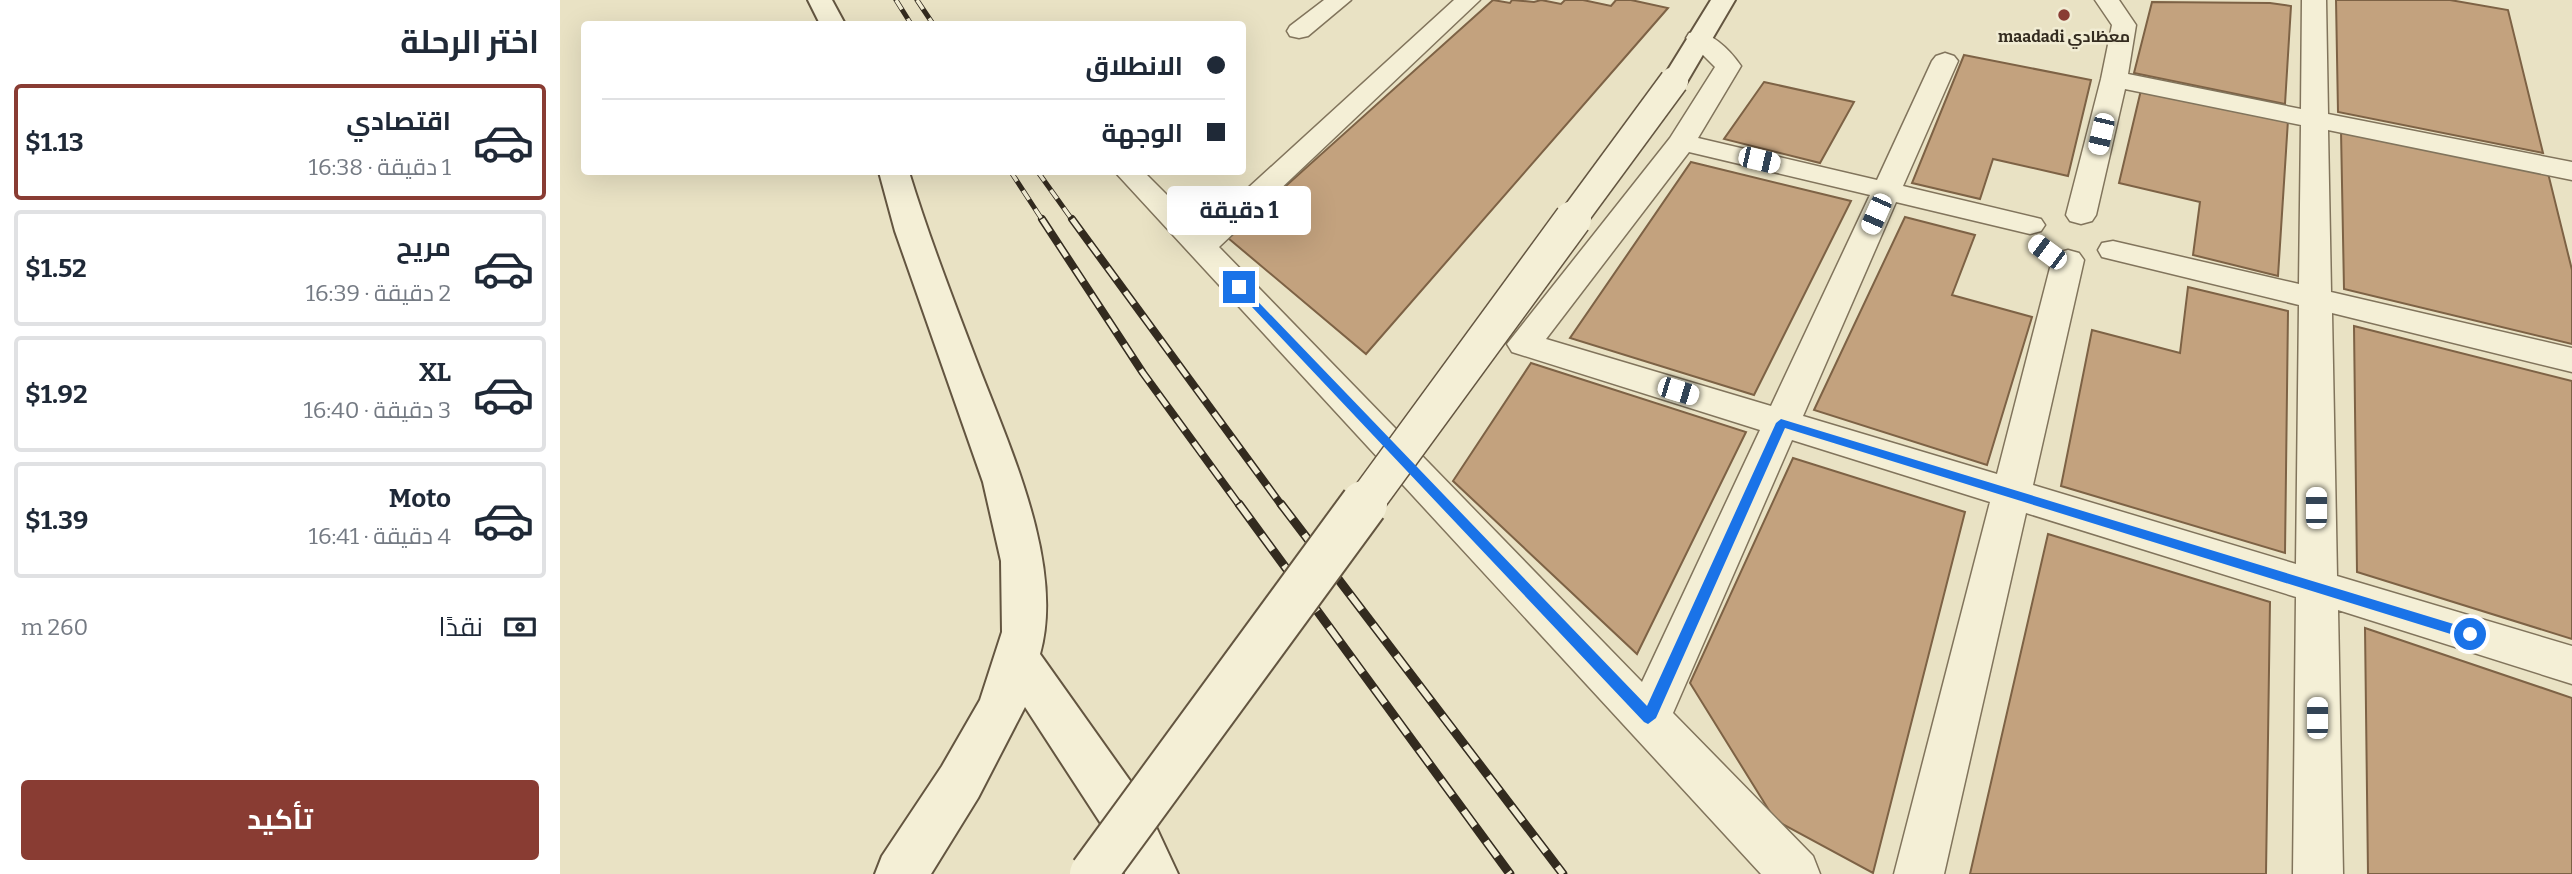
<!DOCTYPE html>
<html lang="ar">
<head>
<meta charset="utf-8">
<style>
	body { margin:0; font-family:Bitter,Cairo,serif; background:#f6f6f7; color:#1f2937; direction:rtl; height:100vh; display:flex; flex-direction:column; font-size:26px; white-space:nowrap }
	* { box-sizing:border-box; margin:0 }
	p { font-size:23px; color:#747a83 }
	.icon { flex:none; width:38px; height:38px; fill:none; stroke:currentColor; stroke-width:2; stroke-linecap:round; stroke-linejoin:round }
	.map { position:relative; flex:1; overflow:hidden; direction:ltr }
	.drawer { display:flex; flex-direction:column; background:#fff; width:560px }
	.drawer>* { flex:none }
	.hud { position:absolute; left:21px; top:21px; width:665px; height:154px; border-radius:7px; box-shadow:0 7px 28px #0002; direction:rtl; display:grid; align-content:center; height:154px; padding:0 21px; background:#fff }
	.end { position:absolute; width:32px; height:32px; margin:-16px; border:9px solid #1a73e8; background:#fff; box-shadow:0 0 0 4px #fff }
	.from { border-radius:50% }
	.bubble { position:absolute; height:49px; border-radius:7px; background:#fff; box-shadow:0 7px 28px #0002; font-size:23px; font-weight:700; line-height:49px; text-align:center; direction:rtl }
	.car { position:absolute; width:21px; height:42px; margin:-21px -10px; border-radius:9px; box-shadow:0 0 5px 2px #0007; background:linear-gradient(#fff 24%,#345 0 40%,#fff 0 76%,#345 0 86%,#fff 0) }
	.hud b { display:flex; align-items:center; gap:24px; height:66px; font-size:26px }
	.hud b+b { border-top:2px solid #e0e1e3 }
	.hud i { width:18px; height:18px; background:#1f2937 }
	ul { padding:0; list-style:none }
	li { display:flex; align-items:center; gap:21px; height:116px; margin:0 14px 10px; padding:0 7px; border:4px solid #e0e1e3; border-radius:7px }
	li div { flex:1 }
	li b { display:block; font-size:26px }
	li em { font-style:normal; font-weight:700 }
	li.on { border-color:#893c33 }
	li>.icon { width:63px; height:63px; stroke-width:1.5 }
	h2 { padding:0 21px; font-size:32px; line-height:84px }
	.pay { display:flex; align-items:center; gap:18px; height:77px; padding:0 21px; font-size:26px }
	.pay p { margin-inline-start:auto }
	.button { display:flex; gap:14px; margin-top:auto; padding:14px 21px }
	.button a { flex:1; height:80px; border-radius:7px; background:#893c33; color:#fff; font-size:28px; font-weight:700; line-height:80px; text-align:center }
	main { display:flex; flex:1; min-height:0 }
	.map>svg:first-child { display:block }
	.building { fill:#c3a27e; stroke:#7d6245; stroke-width:2 }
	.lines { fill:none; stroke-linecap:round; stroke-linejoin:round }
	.minor-casing { stroke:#81745c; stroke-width:3 }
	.secondary-casing { stroke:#635540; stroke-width:4 }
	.minor { fill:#f4efd6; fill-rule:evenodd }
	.secondary { fill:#f4efd6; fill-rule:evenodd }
	.rail-far2-casing { stroke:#332b1f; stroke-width:5 }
	.rail-far1-casing { stroke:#332b1f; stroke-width:8 }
	.rail-casing { stroke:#332b1f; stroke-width:9 }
	.rail-far2 { stroke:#f1ecd3; stroke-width:3.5; stroke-dasharray:11; stroke-linecap:butt }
	.rail-far1 { stroke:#f1ecd3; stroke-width:5; stroke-dasharray:15; stroke-linecap:butt }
	.rail { stroke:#f1ecd3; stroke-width:6; stroke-dasharray:19; stroke-linecap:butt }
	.secondary-bridge-far2-casing { stroke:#635540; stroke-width:31; stroke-linecap:butt }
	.secondary-bridge-far1-casing { stroke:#635540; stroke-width:39; stroke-linecap:butt }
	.secondary-bridge-casing { stroke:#635540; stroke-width:50; stroke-linecap:butt }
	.secondary-bridge-far2 { stroke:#f4efd6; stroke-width:28 }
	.secondary-bridge-far1 { stroke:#f4efd6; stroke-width:36 }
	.secondary-bridge { stroke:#f4efd6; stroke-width:46 }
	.route { fill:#1a73e8 }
	.poi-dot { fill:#893c33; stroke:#f1ecd3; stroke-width:2.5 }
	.labels { text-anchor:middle; stroke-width:5; stroke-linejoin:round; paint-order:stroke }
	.far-poi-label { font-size:16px; font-weight:bold; fill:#332b1f; stroke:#f1ecd3 }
</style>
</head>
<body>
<main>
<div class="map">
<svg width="2012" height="874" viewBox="0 0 2012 874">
	<rect width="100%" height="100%" fill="#e9e2c4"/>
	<!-- building -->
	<path class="building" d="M933,0L950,3L952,0L974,2L981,0L1001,4L1005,0H1023L1051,6L1056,0H1071L1108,8L806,354L668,238Z
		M1776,0H1890L1948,10L1983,153L1778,112Z
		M1592,2L1710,3L1731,6L1725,104L1574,73Z
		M1404,55L1531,80L1508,176L1433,159L1420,199L1352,183Z
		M1204,82L1294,102L1260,163L1164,139Z
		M1581,90L1728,120L1718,276L1633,255L1640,202L1559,183Z
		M1781,131L1988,173L2012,270V344L1784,289Z
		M1131,162L1291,201L1194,395L1010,338Z
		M1345,217L1415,235L1392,295L1472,317L1427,465L1254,410Z
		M1628,287L1728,311L1725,553L1501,486L1532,330L1620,353Z
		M1794,326L2012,381V639L1797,572Z
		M971,363L1186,432L1077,654L893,481Z
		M1233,458L1405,512L1313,873L1215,820L1130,683Z
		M1488,534L1710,602L1706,874H1410Z
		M1805,628L2012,698V874H1808Z"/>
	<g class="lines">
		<!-- minor casing -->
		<g class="minor-casing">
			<path id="minor" d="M764,0H791L748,36L739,38L730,36L727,31L730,26Z
				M894,0H920L659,247L1082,682L1200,430L952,352L947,344L1110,138L1155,67L1126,38L1129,33C1149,28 1170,50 1181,66L1138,138L1317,180L1372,61L1376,56L1385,53L1394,56L1398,61L1343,186L1481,219L1485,225L1481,231L1470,234L1336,202L1243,416L1437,474L1492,260L1497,253L1508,250L1519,253L1524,260L1473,485L1736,564L1739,305L1542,257L1538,250L1542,243L1553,241L1739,284L1741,125L1565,89L1536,215L1532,221L1521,224L1510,221L1506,215L1541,79L1552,25L1535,0H1559L1576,25L1568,74L1741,109L1742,0H1766L1768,114L2012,162V180L1768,130L1771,292L2012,348V372L1772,313L1777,576L2012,646V684L1778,610L1783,874H1733L1736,597L1466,513L1384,874H1334L1430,502L1232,440L1113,713L1253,856L1260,874H1201L555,172H584L642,230ZM1129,152L1310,195L1211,406L986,339Z"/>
		</g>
		<!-- secondary casing -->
		<g class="secondary-casing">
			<path id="secondary" d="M248,0H272L285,24H260Z
				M1151,0H1175L1124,87L1114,89L1104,87L1101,81Z
				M319,172H349C369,237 393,299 417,362C449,446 505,565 480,654L583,799L618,874H565L547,833L465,707L418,798L371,874H315L322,856L382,766L420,700L442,632L441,561L423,482L335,231Z"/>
		</g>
		<!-- minor -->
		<use href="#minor" class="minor"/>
		<!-- secondary -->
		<use href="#secondary" class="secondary"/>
		<!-- rail-far2 casing -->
		<g class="rail-far2-casing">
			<path id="rail-far2" d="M336,0L351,24
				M357,0L373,24
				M451,172L483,221
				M478,172L513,221"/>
		</g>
		<!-- rail-far1 casing -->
		<g class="rail-far1-casing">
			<path id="rail-far1" d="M482,219L583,373L680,506
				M512,219L722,506"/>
		</g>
		<!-- rail casing -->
		<g class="rail-casing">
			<path id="rail" d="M679,504L950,874
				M721,504L1003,874"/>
		</g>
		<!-- rail-far2 -->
		<use href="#rail-far2" class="rail-far2"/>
		<!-- rail-far1 -->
		<use href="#rail-far1" class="rail-far1"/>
		<!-- rail -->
		<use href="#rail" class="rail"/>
		<!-- secondary-bridge-far2 casing -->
		<g class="secondary-bridge-far2-casing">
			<path id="secondary-bridge-far2" d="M1011,221L1114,81"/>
		</g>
		<!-- secondary-bridge-far1 casing -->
		<g class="secondary-bridge-far1-casing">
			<path id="secondary-bridge-far1" d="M803,506L1013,219"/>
		</g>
		<!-- secondary-bridge casing -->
		<g class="secondary-bridge-casing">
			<path id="secondary-bridge" d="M533,874L804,504"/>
		</g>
		<!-- secondary-bridge-far2 -->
		<use href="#secondary-bridge-far2" class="secondary-bridge-far2"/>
		<!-- secondary-bridge-far1 -->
		<use href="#secondary-bridge-far1" class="secondary-bridge-far1"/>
		<!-- secondary-bridge -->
		<use href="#secondary-bridge" class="secondary-bridge"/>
	</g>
	<!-- route -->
	<path class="route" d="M675,285H682L1087,706L1216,423L1221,419L1910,629L1916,634L1910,640L1225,428L1096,718L1088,724L1084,722L675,289Z"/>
	<!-- markers -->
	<circle class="poi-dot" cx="1504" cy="15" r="7"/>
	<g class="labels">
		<!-- far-poi labels -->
		<g class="far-poi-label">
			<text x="1504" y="42">maadadi معظادي</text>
		</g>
	</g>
</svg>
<i class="end from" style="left:1910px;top:634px"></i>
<i class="end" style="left:679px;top:287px"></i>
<div class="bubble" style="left:607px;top:186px;width:144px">1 دقيقة</div>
<i class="car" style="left:1541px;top:134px;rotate:193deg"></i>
<i class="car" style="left:1199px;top:160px;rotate:103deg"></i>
<i class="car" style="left:1316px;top:214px;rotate:204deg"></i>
<i class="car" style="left:1487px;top:252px;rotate:307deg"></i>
<i class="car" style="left:1118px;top:391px;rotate:107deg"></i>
<i class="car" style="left:1756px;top:508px;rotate:0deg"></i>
<i class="car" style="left:1757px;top:718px;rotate:0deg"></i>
<div class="hud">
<b><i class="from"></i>الانطلاق</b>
<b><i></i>الوجهة</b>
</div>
</div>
<section class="drawer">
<h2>اختر الرحلة</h2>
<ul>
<li class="on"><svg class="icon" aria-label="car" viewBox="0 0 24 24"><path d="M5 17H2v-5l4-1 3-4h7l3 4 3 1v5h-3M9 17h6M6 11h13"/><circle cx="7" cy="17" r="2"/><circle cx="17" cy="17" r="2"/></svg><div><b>اقتصادي</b><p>1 دقيقة · 16:38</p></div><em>$1.13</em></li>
<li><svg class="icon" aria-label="car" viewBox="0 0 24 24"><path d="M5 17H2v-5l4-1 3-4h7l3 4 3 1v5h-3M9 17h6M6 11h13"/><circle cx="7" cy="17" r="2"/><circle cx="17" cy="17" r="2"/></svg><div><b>مريح</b><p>2 دقيقة · 16:39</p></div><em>$1.52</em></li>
<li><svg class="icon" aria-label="car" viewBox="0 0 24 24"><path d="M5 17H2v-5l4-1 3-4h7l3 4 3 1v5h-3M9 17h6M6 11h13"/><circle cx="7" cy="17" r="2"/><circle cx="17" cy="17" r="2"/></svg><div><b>XL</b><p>3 دقيقة · 16:40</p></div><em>$1.92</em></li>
<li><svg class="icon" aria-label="car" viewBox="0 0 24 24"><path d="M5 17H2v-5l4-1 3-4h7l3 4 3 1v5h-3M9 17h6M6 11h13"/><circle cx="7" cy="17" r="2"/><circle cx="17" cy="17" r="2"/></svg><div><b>Moto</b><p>4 دقيقة · 16:41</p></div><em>$1.39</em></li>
</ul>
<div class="pay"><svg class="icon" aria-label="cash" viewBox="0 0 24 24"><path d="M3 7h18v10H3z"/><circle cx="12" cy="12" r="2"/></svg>نقدًا<p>260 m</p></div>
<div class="button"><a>تأكيد</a></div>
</section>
</main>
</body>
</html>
